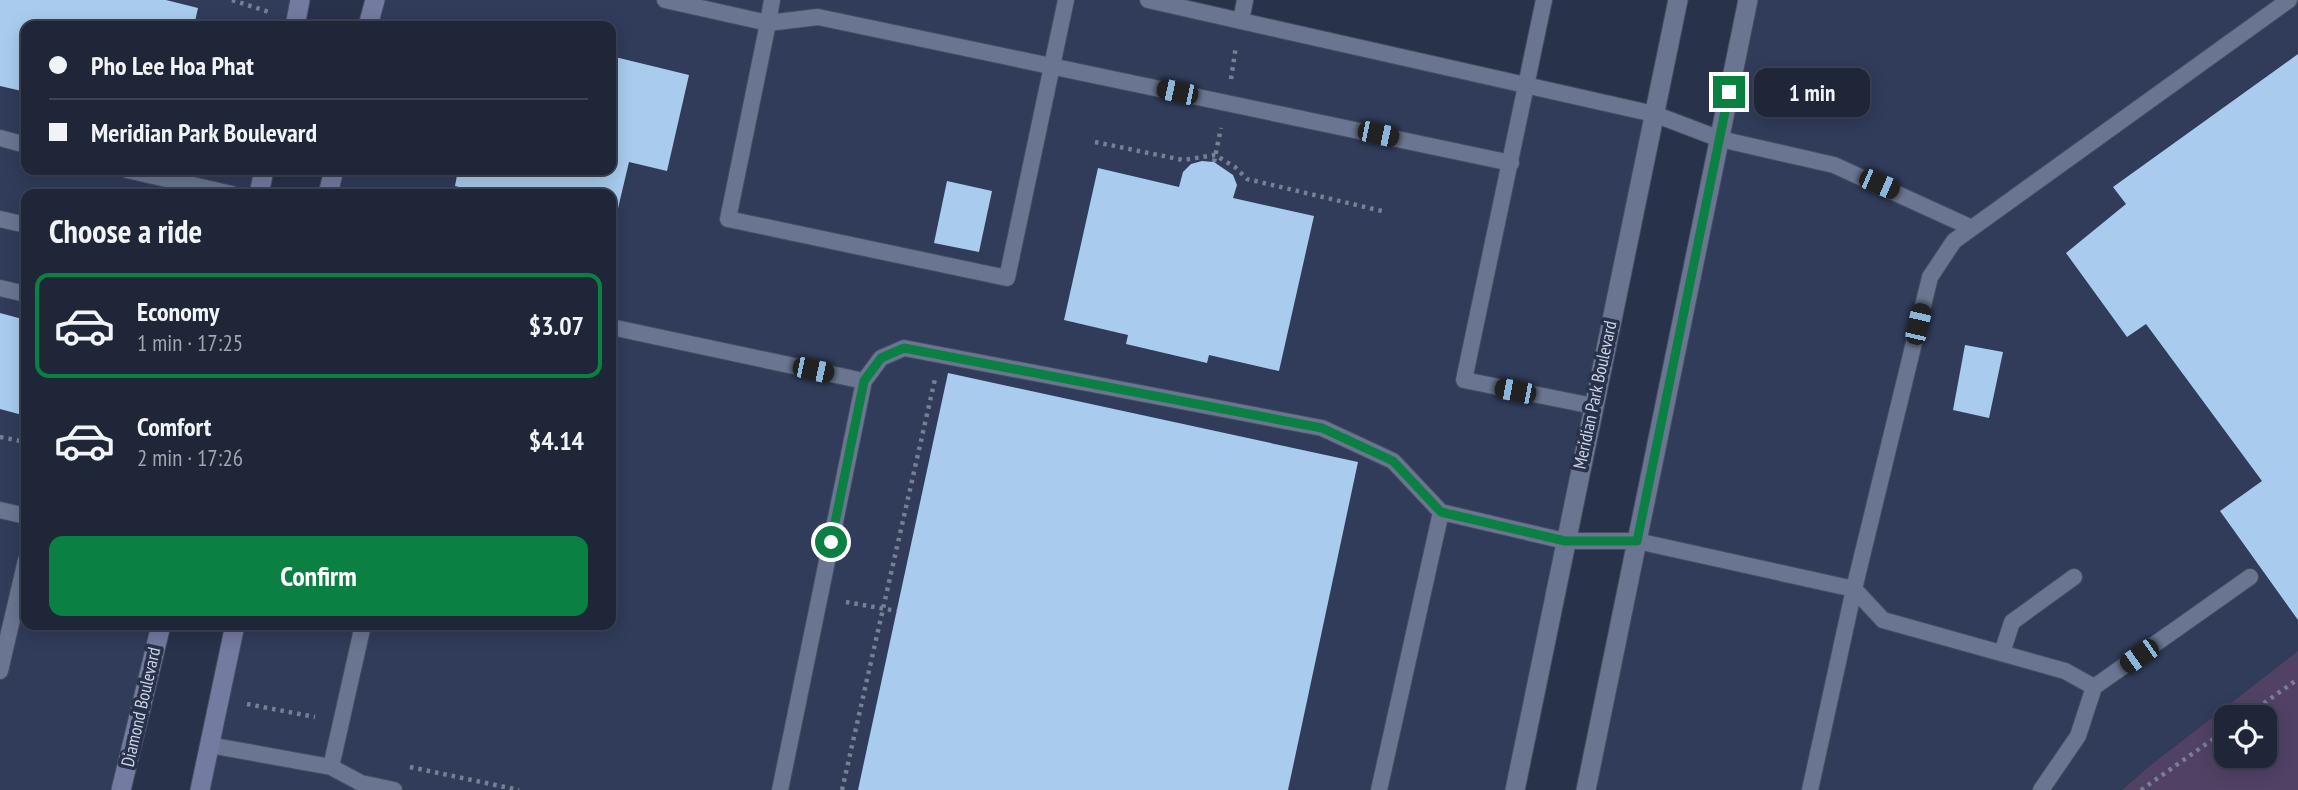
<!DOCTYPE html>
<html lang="en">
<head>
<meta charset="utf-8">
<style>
	body { margin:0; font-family:"PT Sans Narrow",sans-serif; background:#2b3243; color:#f1f3f6; height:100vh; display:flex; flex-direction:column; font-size:26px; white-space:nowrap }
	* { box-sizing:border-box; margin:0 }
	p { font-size:23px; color:#a1a5ae }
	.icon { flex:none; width:38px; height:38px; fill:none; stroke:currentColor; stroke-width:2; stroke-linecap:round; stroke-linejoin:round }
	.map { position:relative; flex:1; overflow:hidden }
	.panel { position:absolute; left:21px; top:189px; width:595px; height:441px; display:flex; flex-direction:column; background:#1e2638; border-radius:14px; box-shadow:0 4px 18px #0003,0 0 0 2px #3c4353 }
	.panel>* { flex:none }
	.guide { position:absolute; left:21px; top:21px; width:595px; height:154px; border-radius:14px; box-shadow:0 4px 18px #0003,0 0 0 2px #3c4353; display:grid; align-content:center; height:154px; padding:0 28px; background:#1e2638 }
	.fabs { position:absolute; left:2214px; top:705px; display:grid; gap:14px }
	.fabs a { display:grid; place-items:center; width:63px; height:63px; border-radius:14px; background:#1e2638; box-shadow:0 4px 18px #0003,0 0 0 2px #3c4353; font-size:35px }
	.end { position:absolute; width:32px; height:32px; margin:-16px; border:9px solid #0b8043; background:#fff; box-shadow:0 0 0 4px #fff }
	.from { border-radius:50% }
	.bubble { position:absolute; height:49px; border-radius:14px; background:#1e2638; box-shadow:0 4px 18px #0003,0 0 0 2px #3c4353; font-size:23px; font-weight:700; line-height:49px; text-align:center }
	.car { position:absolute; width:21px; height:42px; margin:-21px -10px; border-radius:9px; box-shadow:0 0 5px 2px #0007; background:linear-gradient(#222 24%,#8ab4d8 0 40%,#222 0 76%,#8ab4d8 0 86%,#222 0) }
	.guide b { display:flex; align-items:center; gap:24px; height:66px; font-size:26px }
	.guide b+b { border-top:2px solid #3c4353 }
	.guide i { width:18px; height:18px; background:#f1f3f6 }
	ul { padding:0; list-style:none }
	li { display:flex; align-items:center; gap:21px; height:105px; margin:0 14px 10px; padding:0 14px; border:4px solid transparent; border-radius:14px }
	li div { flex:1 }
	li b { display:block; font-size:26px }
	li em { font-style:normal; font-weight:700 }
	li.active { border-color:#0b8043 }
	li>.icon { width:63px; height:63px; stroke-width:1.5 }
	h2 { padding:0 28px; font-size:32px; line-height:84px }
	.button { display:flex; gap:14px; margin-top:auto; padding:14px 28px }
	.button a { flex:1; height:80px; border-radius:14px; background:#0b8043; color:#fff; font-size:28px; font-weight:700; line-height:80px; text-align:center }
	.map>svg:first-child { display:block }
	.built { fill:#303c5a }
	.green { fill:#514265; fill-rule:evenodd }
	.building { fill:#a9ccee }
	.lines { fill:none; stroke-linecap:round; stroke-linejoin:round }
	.service-casing { stroke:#454e61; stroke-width:18 }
	.minor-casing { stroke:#454e61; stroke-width:21 }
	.secondary-casing { stroke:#454e61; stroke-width:21 }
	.path { stroke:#767f93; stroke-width:4.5; stroke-dasharray:3.5 5; stroke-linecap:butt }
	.service { stroke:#6a7691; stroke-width:16 }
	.minor { stroke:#6a7691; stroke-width:19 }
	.secondary { stroke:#737ba1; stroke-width:19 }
	.route { stroke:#0b8043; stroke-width:9 }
	.labels { text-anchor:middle; stroke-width:7; stroke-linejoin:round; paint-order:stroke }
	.street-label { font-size:18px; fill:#ccd3e2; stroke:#28324a }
</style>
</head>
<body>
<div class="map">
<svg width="2298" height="790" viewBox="0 0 2298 790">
	<rect width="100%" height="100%" fill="#28324a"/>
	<!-- built -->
	<path class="built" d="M0,0H300L295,26H26V170H264L259,194H26V625H161L121,790H0Z
		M375,0H1148L1654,114L1515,790H200L235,625H611V194H329L334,170H611V26H369Z
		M1748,0H2298V651L2147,768L2122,790H1586Z"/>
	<!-- green -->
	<path class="green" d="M2298,651V790H2122L2147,768ZM2226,718H2264V756H2226Z"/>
	<!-- building -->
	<path class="building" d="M0,0H166L198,8L194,26H26V92L0,86Z
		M2298,54V620L2220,511L2262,481L2146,324L2127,337L2066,253L2126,204L2113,187Z
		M611,56L689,75L667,171L629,162L615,221L611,220V194H485L455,186L458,170H611Z
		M1202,161L1214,162L1233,175L1237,185L1233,198L1314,216L1279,371L1209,355L1207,363L1126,344L1128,335L1064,320L1098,168L1179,187L1183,172L1191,164Z
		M947,181L992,191L979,252L934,243Z
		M0,313L26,320V416L0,409Z
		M1965,345L2003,352L1989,418L1953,410Z
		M948,373L1358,462L1288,790H858Z"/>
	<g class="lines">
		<!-- service casing -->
		<g class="service-casing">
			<path id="service" d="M665,0L768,23L728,219L1007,278L1066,0
				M772,0L768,23L818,17L1511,163
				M1148,0L1654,114L1720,139L1834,165L1972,228
				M1544,0L1464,380L1593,406
				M1241,21L1245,0
				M0,138L26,145
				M127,170L232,194
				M0,219L26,225
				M0,288L26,294
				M611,327L864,381L881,358L904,348L1322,428L1393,461L1441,512L1565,541H1637L1854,589L1883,620L2065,671L2094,687L2078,736L2041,790
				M0,510L26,516
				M2002,653L2012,622L2074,577
				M0,671L26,560
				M2094,687L2250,577
				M209,745L331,767L363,625
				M331,767L361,783L394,790
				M780,790L864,381
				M1379,790L1441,512
				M1810,790L1854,589L1930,277L1954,241L2289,0"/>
		</g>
		<!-- minor casing -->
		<g class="minor-casing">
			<path id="minor" d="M1515,790L1678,0
				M1586,790L1748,0"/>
		</g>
		<!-- secondary casing -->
		<g class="secondary-casing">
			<path id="secondary" d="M295,26L300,0
				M368,26L375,0
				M259,194L264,170
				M328,194L334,170
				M121,790L161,625
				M200,790L235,625"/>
		</g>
		<!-- path -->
		<path class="path" d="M232,0L269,12
			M1231,79L1236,46
			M1095,142L1183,160L1215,155L1235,167L1247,179L1386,212
			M1214,162L1221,128
			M0,437L26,442
			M846,602L897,611
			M247,704L315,717
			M2243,718L2298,679
			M410,767L519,790
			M842,790L935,379
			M2141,790L2226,730"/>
		<!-- service -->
		<use href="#service" class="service"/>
		<!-- minor -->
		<use href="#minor" class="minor"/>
		<!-- secondary -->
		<use href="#secondary" class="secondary"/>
	</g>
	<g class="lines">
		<!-- route -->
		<path class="route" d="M831,542L864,381L881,358L904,348L1322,428L1393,461L1441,512L1565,541H1637L1729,92"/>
	</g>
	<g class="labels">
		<!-- street labels -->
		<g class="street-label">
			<text transform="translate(1595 395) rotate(-78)" y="6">Meridian Park Boulevard</text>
			<text transform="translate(141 707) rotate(-77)" y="6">Diamond Boulevard</text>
		</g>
	</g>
</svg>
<div class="fabs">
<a><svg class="icon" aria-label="locate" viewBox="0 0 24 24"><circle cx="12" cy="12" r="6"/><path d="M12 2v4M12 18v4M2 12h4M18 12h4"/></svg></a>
</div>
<i class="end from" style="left:831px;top:542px"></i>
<i class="end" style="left:1729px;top:92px"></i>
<div class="bubble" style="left:1754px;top:68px;width:116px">1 min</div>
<i class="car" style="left:1177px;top:92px;rotate:282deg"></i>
<i class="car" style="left:1378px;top:134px;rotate:102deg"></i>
<i class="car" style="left:1879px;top:184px;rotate:113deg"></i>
<i class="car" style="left:1918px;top:324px;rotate:13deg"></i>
<i class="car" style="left:813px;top:370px;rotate:102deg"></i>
<i class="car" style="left:1515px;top:391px;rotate:281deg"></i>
<i class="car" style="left:2139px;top:656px;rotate:235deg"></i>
<div class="guide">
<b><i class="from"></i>Pho Lee Hoa Phat</b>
<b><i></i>Meridian Park Boulevard</b>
</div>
<section class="panel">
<h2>Choose a ride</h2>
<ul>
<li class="active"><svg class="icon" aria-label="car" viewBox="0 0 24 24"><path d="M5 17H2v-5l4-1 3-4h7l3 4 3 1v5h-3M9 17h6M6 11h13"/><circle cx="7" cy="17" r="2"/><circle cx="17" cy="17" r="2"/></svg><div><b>Economy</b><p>1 min · 17:25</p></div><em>$3.07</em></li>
<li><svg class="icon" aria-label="car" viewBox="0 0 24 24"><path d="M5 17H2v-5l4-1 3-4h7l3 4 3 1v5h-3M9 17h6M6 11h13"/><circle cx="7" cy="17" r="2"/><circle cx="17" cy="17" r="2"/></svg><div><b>Comfort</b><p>2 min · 17:26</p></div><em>$4.14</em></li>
</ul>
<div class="button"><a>Confirm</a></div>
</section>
</div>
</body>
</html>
